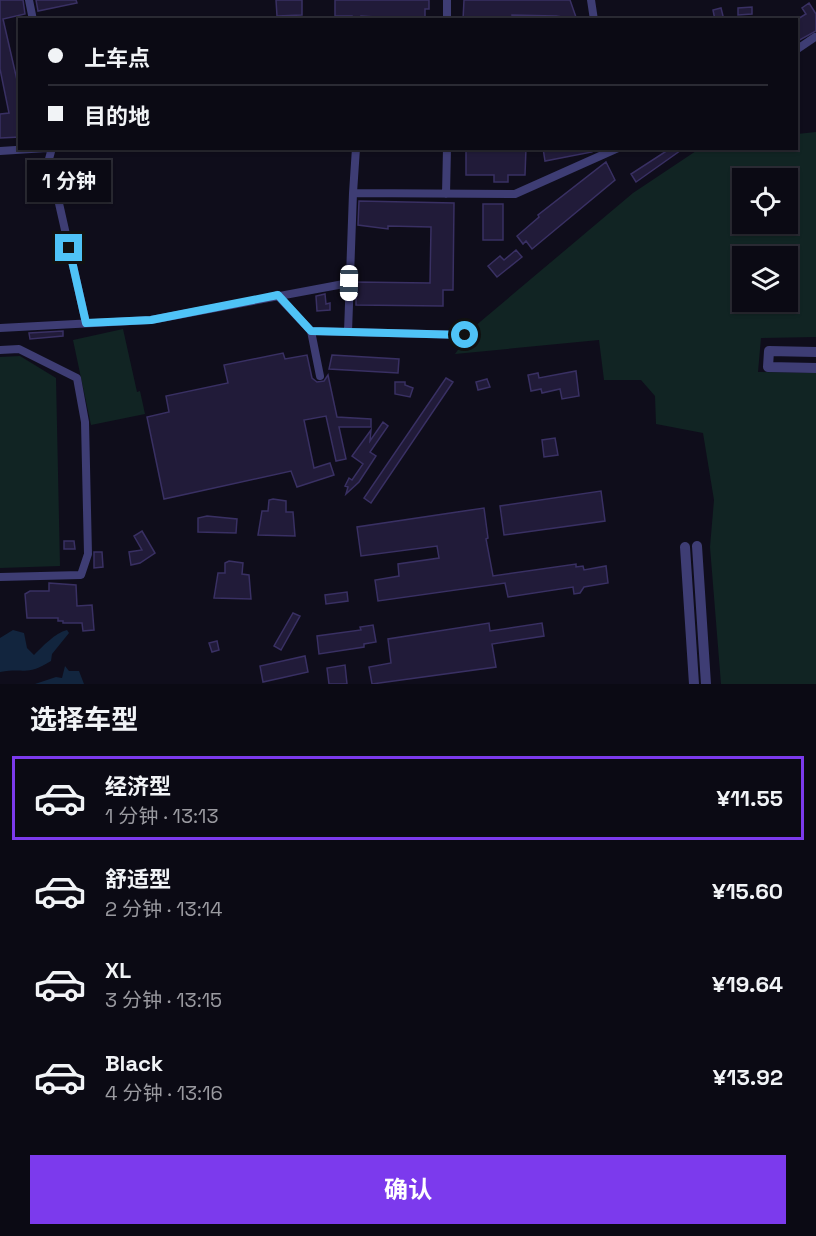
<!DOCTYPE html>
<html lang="zh">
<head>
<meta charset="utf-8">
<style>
	body { margin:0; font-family:"Space Grotesk","Noto Sans SC",sans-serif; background:#191822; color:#f1f3f6; height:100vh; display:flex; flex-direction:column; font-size:22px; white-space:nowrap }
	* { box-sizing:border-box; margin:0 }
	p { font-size:20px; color:#9a9aa0 }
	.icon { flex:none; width:33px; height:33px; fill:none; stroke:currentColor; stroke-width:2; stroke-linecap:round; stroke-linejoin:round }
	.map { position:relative; height:684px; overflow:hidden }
	.drawer { display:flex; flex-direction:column; background:#0b0a14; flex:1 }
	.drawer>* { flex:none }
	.banner { position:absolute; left:18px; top:18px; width:780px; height:132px; border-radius:0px; box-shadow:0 2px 4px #0004,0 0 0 2px #2b2b34; display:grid; align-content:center; height:132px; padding:0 30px; background:#0b0a14 }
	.tools { position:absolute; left:732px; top:168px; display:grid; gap:12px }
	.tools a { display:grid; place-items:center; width:66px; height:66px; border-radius:0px; background:#0b0a14; box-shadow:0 2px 4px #0004,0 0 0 2px #2b2b34; font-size:30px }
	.end { position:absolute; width:27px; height:27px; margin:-14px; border:8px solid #4fc3f7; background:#111; box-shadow:0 0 0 3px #111 }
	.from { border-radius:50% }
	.bubble { position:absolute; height:42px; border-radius:0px; background:#0b0a14; box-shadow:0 2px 4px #0004,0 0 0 2px #2b2b34; font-size:20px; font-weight:700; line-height:42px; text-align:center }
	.car { position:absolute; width:18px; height:36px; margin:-18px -9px; border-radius:8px; box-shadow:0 0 4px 2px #0007; background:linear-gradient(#fff 24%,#345 0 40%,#fff 0 76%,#345 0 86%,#fff 0) }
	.banner b { display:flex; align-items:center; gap:21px; height:57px; font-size:22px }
	.banner b+b { border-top:2px solid #2b2b34 }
	.banner i { width:15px; height:15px; background:#f1f3f6 }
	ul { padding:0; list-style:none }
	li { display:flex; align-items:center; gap:18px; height:84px; margin:0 12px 9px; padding:0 18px; border:3px solid transparent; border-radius:0px }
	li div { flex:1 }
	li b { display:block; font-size:22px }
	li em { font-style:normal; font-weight:700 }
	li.selected { border-color:#7c3aed }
	li>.icon { width:54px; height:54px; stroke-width:1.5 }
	h2 { padding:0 30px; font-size:27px; line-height:72px }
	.primary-button { display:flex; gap:12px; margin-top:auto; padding:12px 30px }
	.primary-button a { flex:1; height:69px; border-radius:0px; background:#7c3aed; color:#fff; font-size:24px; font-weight:700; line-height:69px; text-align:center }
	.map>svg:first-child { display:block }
	.green { fill:#112423; fill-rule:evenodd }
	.water { fill:#12253e }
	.building { fill:#211b39; stroke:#393063; stroke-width:1.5 }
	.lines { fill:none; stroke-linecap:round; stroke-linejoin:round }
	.minor { stroke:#3e3d74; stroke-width:8 }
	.tertiary { stroke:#3e3d74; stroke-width:10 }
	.route { stroke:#4fc3f7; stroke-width:8 }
</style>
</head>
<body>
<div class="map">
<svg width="816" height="684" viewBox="0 0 816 684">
	<rect width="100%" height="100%" fill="#0f0d1b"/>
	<!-- green -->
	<path class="green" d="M816,132V337L761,338L758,372L816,373V684H721L710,547L714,500L703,433L656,424L655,396L641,380H604L599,340L455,354L474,327L633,193L696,151L796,148L797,134ZM742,178H788V224H742ZM742,256H788V302H742Z
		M123,329L137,392L140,391L145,414L91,425L73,340Z
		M20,356L56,378L60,566L0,568V357Z"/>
	<!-- water -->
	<path class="water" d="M13,630L24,633L27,648L34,655C42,647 55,633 67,630L69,633L52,654L51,661C25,677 26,667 0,672V638Z
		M65,666L69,671H79L84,684H35L56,677L62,678Z"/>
	<!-- building -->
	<path class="building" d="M0,0H23L25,14L3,19L20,93V137L0,138V114L9,113L0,69Z
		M36,0H76L77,3L38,11Z
		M276,0H302V15L277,16Z
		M335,0H429V9H425V20L361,16V20H352V16H335Z
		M464,0H570L577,20H563L562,17L556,16L512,15V20H463Z
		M809,3L816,14V31L796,42V20L806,14L802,8Z
		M752,7V14L738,15V8Z
		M721,8L724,20H715L713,10Z
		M466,148H526L525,175H508V182H494V175H466Z
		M543,148H592V152L545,161Z
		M671,148H684L636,182L631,174Z
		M606,162L615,180L532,249L526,241L523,244L517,236L539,217L538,215Z
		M359,201L454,203L453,290H443V306L356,305V282L430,283L431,227L388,226V229L358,225Z
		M483,204H503V240H483Z
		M516,250L522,257L497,277L488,266L500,256L504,260Z
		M325,294L326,304L330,303V310L317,311L316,296Z
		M63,331V336L30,339L29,333Z
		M283,353L285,359L307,355L312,378L317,382L324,381L328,375L337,417L371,419V427H339L346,459L336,461L326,416L304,420L314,468L330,463L334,475L297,487L291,471L164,499L147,417L169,412L166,396L228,383L224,365Z
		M332,355L399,359L398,373L329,369Z
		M576,371L579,396L562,399L560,389L542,393L541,389L531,391L528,375L538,373L539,378Z
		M446,378L453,382L371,503L364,498Z
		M487,379L490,387L478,390L476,382Z
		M395,382H405V385L413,388L410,397L395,394Z
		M383,422L388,426L370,452L376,456L359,482L346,494L348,487L345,486L349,478L352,480L363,464L352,456L371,430L370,441Z
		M555,438L558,455L544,457L542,440Z
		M601,491L605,521L504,535L500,506Z
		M273,499L286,501V512H293L295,536L258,535L262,511H268L269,500Z
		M484,508L488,538L486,539L493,576L576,564V567L583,566L584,570L606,566L608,583L584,587L580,593L574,594L573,587L508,597L505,583L378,601L375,580L399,576L398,564L439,558L437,546L361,556L357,527Z
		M207,516L237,519L236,533L198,532V518Z
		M142,531L155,553L140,563L131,565L129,552L142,550L134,536Z
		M64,541H74L75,549H64Z
		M94,552H102L103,567L94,568Z
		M229,561L243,563L242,574L249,575L251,599L214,598L218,573H225V563Z
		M49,583L76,585L77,606L92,605L94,630L83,631L82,623H63V621H58V618H27L25,594L30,591H49Z
		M347,592L348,601L326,604L325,595Z
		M293,613L300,616L281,650L274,646Z
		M489,623L490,631L542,623L544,636L492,644L496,667L372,684L369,667L391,663L388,639Z
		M373,625L376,642L364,644V647L319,654L317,636L361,630L360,627Z
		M217,641L219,650L212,652L209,643Z
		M305,656L308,672L263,682L260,666Z
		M345,665L347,684H329L327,668Z"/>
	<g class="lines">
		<!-- minor -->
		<path class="minor" d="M29,0L33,20
			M447,0V20
			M591,0L594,20
			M796,50L815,37
			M52,148L49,159L86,323
			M0,151L47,148
			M353,193L356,148
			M446,194L447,148
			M277,295L311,331L320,376
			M0,328L151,320L349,283
			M311,331L465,335
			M348,332L353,193L515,194L618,148
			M0,350L19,349L77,378L85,422L88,554L81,575L0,577"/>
		<!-- tertiary -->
		<path class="tertiary" d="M816,352L769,351L768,367L816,368
			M697,546L706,684
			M685,547L694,684"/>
	</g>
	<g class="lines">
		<!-- route -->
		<path class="route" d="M69,248L86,323L151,320L278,295L311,331L465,335"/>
	</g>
</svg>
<div class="tools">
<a><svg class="icon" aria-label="locate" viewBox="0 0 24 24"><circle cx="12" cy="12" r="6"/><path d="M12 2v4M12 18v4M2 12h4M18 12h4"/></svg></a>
<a><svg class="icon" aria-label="layers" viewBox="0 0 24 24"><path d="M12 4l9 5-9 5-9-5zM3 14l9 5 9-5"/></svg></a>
</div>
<i class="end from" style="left:465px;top:335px"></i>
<i class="end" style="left:69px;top:248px"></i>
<div class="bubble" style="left:27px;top:160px;width:84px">1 分钟</div>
<i class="car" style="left:349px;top:283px;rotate:181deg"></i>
<div class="banner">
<b><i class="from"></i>上车点</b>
<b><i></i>目的地</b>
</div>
</div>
<section class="drawer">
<h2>选择车型</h2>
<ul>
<li class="selected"><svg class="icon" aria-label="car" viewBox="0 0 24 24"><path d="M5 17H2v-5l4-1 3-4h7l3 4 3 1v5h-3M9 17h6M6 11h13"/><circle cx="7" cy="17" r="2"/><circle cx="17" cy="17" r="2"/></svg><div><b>经济型</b><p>1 分钟 · 13:13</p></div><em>¥11.55</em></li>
<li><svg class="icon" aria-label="car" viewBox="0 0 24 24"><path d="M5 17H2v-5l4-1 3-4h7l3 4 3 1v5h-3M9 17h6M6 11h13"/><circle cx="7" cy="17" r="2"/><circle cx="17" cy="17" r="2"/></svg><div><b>舒适型</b><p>2 分钟 · 13:14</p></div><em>¥15.60</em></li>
<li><svg class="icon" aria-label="car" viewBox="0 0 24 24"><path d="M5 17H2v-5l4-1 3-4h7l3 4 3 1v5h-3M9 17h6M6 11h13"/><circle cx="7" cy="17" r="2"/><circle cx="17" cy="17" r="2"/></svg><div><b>XL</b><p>3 分钟 · 13:15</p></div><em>¥19.64</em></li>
<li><svg class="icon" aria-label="car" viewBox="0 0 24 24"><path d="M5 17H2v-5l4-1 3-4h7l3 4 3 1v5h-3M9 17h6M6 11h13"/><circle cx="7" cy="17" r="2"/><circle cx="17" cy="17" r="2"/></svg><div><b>Black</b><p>4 分钟 · 13:16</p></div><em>¥13.92</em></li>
</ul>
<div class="primary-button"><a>确认</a></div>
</section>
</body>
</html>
